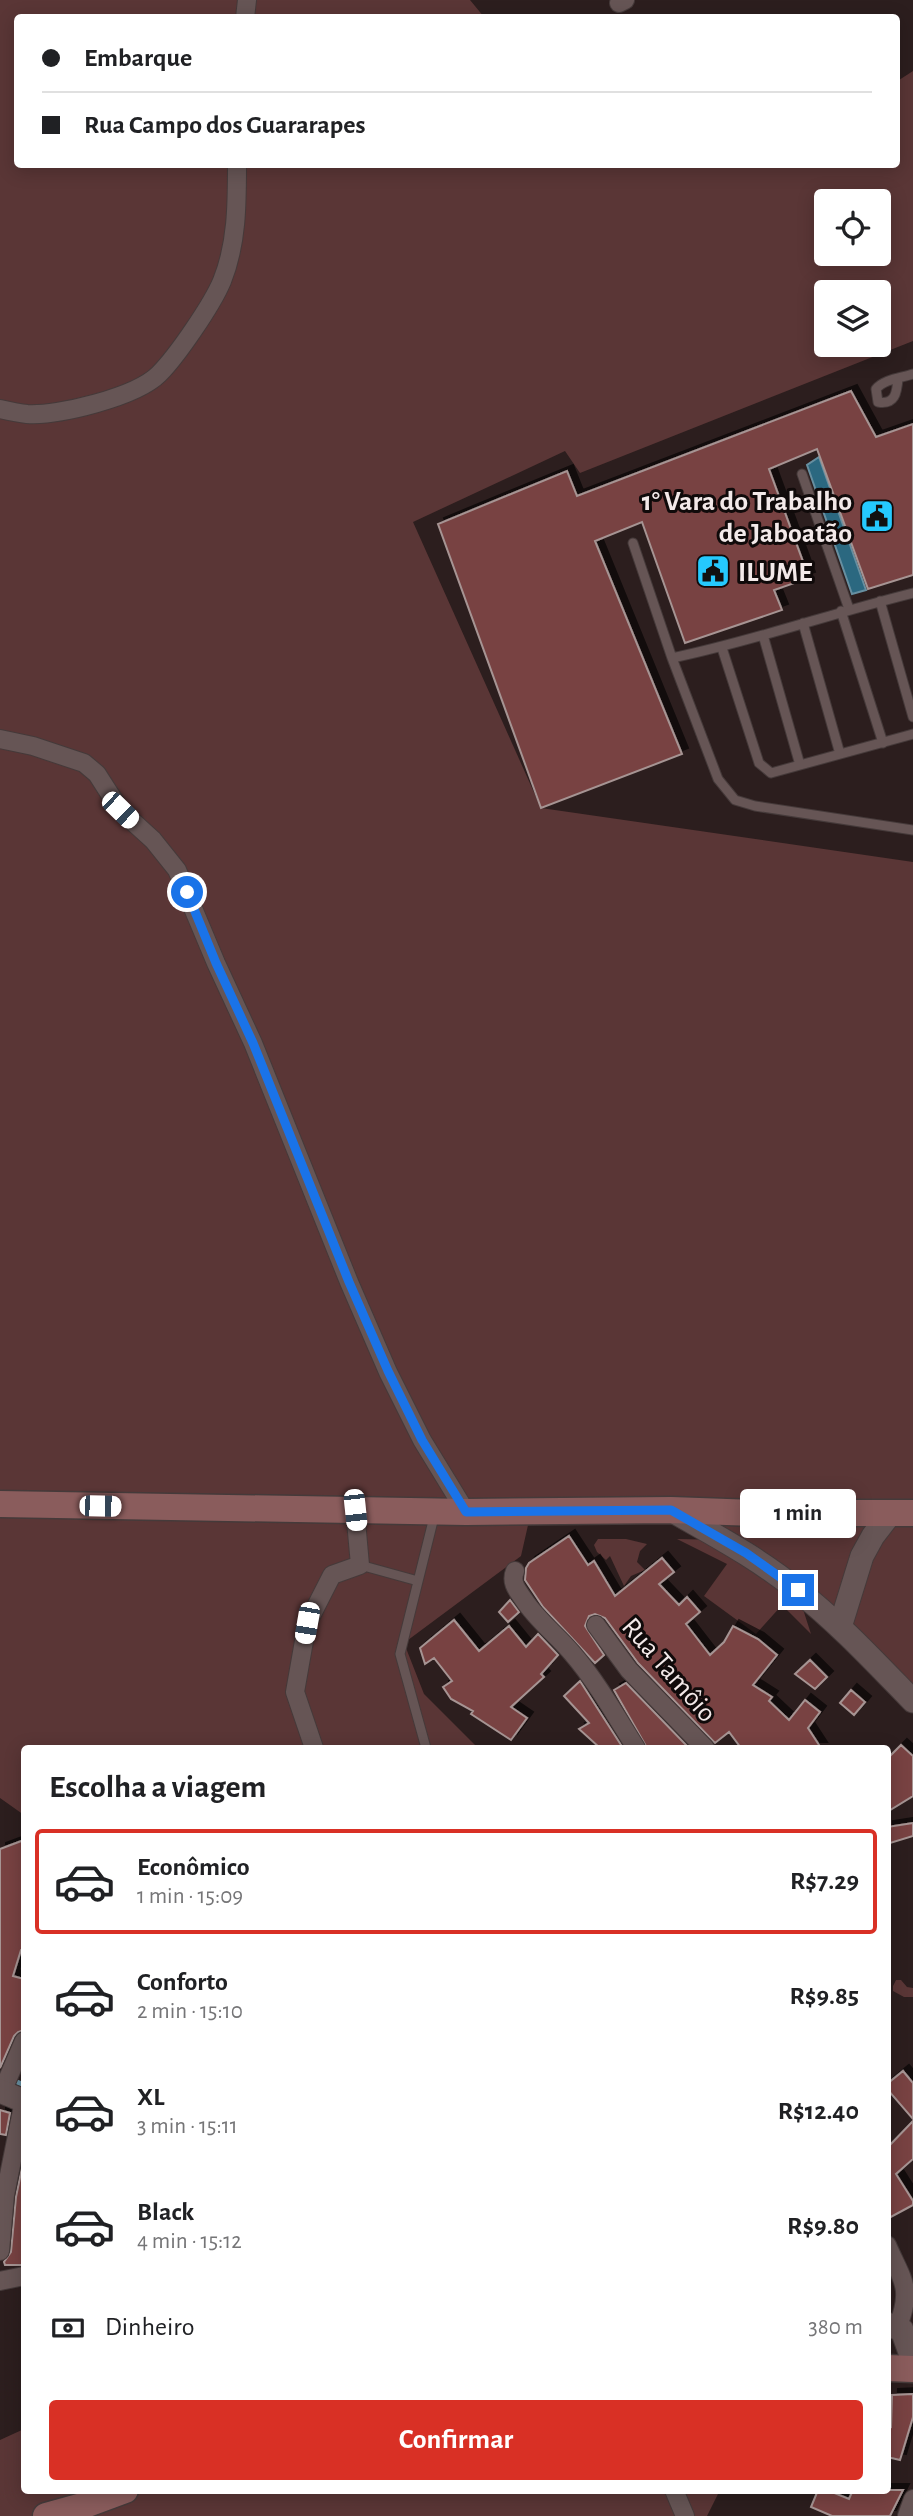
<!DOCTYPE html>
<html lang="pt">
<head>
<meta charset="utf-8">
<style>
	body { margin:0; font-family:"Alegreya Sans",sans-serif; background:#f6f6f6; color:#202124; height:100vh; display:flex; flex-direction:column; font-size:26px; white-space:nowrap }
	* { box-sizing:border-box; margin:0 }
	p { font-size:23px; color:#757577 }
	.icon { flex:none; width:38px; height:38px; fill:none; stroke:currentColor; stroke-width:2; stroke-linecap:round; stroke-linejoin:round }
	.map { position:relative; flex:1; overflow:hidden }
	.side { position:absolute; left:21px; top:1745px; width:870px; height:749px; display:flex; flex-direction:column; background:#fff; border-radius:7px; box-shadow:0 4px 18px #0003 }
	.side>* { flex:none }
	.guide { position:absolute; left:14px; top:14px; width:886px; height:154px; border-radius:7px; box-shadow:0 4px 18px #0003; display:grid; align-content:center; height:154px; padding:0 28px; background:#fff }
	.fabs { position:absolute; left:814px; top:189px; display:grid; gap:14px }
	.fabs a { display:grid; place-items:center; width:77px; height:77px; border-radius:7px; background:#fff; box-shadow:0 4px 18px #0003; font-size:35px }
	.end { position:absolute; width:32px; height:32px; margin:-16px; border:9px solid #1a73e8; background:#fff; box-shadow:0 0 0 4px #fff }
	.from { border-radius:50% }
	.bubble { position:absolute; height:49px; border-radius:7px; background:#fff; box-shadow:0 4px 18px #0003; font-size:23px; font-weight:700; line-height:49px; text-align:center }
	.car { position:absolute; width:21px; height:42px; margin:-21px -10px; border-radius:9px; box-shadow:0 0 5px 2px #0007; background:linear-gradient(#fff 24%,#345 0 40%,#fff 0 76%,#345 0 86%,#fff 0) }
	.guide b { display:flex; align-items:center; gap:24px; height:66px; font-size:26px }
	.guide b+b { border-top:2px solid #e0e0e0 }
	.guide i { width:18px; height:18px; background:#202124 }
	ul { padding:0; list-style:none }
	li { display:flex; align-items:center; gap:21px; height:105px; margin:0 14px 10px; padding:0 14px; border:4px solid transparent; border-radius:7px }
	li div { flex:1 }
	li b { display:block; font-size:26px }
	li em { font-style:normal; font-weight:700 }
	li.current { border-color:#d93025 }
	li>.icon { width:63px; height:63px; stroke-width:1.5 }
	h2 { padding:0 28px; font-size:32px; line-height:84px }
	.pay { display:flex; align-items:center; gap:18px; height:77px; padding:0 28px; font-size:26px }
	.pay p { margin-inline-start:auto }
	.action { display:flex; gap:14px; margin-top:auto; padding:14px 28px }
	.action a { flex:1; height:80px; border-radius:7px; background:#d93025; color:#fff; font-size:28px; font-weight:700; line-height:80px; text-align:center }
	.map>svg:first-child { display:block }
	.green { fill:#5a3636; fill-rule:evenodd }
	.water { fill:#2b6880; stroke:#678fa0; stroke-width:2 }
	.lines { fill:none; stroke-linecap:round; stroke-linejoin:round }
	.stream { stroke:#678fa0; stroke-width:5 }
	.building { fill:#784343; stroke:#a69493; stroke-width:2; filter:url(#shadow) }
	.service-casing { stroke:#453a3a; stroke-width:11 }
	.minor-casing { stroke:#453a3a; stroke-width:20 }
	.tertiary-casing { stroke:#453a3a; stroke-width:25 }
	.secondary-casing { stroke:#453a3a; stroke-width:29 }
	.service { stroke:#655; stroke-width:9 }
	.minor { stroke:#655; stroke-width:18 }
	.tertiary { stroke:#655; stroke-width:23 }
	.secondary { stroke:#8a5c5c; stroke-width:26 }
	.route { stroke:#1a73e8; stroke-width:9 }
	.labels { text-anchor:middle; stroke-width:6; stroke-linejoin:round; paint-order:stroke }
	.poi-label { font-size:28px; font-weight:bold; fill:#f3e9e9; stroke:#100a0a; text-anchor:end }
	.street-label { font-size:28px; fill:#f3e9e9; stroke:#100a0a }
</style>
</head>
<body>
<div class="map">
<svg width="913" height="2516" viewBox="0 0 913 2516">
	<defs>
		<filter id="shadow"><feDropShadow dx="6" dy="-6" stdDeviation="0" flood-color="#0009"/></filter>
	</defs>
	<rect width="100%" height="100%" fill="#2c1e1e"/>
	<!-- green -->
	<path class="green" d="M0,0H470L484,17L18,18V164H896V82L913,71V341L580,473L565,451L413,522L541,808L913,862V1712L889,1682L802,1606L811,1634L782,1605L756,1634L704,1596L727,1564L677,1539L723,1540L671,1510L531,1512L521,1556L404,1643L424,1694L478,1748H24V1815L0,1798ZM826,201H878V254H826ZM826,292H878V345H826Z
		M598,1539H626L647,1544L640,1551L637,1562L645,1570L631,1576L624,1586L610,1556L606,1560L597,1552L594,1545Z
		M896,1980H901L907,1987L913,1988V1997H904L893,1991V1986Z
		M24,2429V2490H720L707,2516H0V2440Z"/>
	<!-- water -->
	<path class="water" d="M819,457L866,590L852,594L807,465Z"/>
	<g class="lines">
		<!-- stream -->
		<path class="stream" d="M10,2079L24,2085"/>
	</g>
	<!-- building -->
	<path class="building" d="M851,391L876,437L913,424V575L868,589L817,449L769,469L809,578L774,590L782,610L685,643L642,522L595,541L682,754L541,808L438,524L567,471L577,496Z
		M569,1536L588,1565L594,1561L615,1596L662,1558L674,1572L659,1584L679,1605L687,1597L700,1612L686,1624L710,1655L724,1642L733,1626L758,1639L777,1655L753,1685L772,1697L769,1701L789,1720L805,1700L820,1712L808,1728L821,1748H741L729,1732L715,1743L638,1663L605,1618L595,1614L589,1616L585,1626L604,1655L595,1663L543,1607L525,1580L526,1568L529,1563Z
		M510,1600L519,1612L508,1622L499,1612Z
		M454,1620L479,1651L509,1626L526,1647L538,1634L558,1655L541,1674L544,1677L511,1707L527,1718L511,1740L471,1714L473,1711L451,1699L443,1687L452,1681L434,1658L425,1664L420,1648Z
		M810,1660L827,1677L815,1689L795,1674Z
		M580,1681L596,1706L623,1748H600L579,1729L589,1723L564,1696Z
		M626,1683L689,1748H647L614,1690Z
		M851,1690L865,1702L854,1715L840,1703Z
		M901,1745L913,1756V1796L887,1812V1759Z
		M913,1823V1836L887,1844V1827Z
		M24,1840V1949L21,1950L13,1976L24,1979V2030L18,2032L14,2036L0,2068V1849Z
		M903,2071L913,2083V2119L887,2089V2084Z
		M0,2110L10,2113L6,2135L0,2134Z
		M913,2121V2159L896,2174L913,2201V2205L887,2219V2148Z
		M24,2158V2265H5L4,2262L11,2252L16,2197Z
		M913,2394V2417L900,2460L887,2457V2426L891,2427L892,2395Z
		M818,2490H827L849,2499L853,2490H903L890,2516H832L811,2507Z"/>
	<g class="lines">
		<!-- service casing -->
		<g class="service-casing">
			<path id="service" d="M898,378C897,393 895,405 878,402L876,389C884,379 901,378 913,374
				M802,474L849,609
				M633,543L672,658L718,779L735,800L755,806L913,830
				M880,601L913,717
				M841,611L883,743
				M803,623L840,754
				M763,635L800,765
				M722,648L759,763L771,773L913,734
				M672,658C754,641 832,613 913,593
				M360,1565L418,1581
				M426,1748L400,1654L435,1513"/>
		</g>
		<!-- minor casing -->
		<g class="minor-casing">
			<path id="minor" d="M619,3L625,0
				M245,18L247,0
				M0,409C9,411 18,413 27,414C58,416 136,397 159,374C177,356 212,305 222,281C237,244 237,204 237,164
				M0,739L33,746L84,763L97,774L120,810L153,840L177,870L216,963L253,1043L349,1282L388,1372L422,1440L466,1512
				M515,1571C510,1583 518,1591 524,1600C537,1620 557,1635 572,1653C597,1682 616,1716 636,1748
				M596,1625L629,1670L705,1748
				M314,1748L295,1692L307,1624L332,1575L360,1565L355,1510
				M2,2092L24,2041
				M887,2245C902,2280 913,2287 898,2326
				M0,2251L5,2195L24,2101
				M0,2281L24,2276
				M674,2490L685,2516
				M907,2516L913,2499"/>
		</g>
		<!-- tertiary casing -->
		<g class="tertiary-casing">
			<path id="tertiary" d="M671,1510C714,1535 758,1558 797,1590C839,1623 876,1663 913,1701
				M840,1627L862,1556L873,1536L890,1514
				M0,2091L24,2101
				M887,2324L902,2330L913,2361"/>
		</g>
		<!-- secondary casing -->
		<g class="secondary-casing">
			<path id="secondary" d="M0,1504L466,1512L671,1510L755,1513H913
				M887,2368L913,2369
				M46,2516L82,2506L125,2490"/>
		</g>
		<!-- service -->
		<use href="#service" class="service"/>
		<!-- minor -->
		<use href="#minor" class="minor"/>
		<!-- tertiary -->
		<use href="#tertiary" class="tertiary"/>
		<!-- secondary -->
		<use href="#secondary" class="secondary"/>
	</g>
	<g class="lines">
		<!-- route -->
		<path class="route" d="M187,892L216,963L253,1043L349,1282L388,1371L422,1440L466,1512L671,1510L746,1553L798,1590"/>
	</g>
	<!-- icons -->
	<defs>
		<g id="civic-square" transform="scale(1.75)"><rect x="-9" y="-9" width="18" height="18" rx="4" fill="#25c9fe" stroke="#100a0a"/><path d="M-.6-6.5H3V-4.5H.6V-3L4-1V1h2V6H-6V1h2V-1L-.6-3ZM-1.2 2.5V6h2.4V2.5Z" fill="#111"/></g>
	</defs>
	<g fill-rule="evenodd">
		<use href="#civic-square" x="877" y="516"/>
		<use href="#civic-square" x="713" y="571"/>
	</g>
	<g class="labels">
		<!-- poi labels -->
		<g class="poi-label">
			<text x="852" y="510">1° Vara do Trabalho<tspan x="852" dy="32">de Jaboatão</tspan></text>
			<text x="738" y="581" text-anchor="start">ILUME</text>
		</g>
		<!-- street labels -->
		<g class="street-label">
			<text transform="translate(670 1669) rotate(49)" y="10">Rua Tamôio</text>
		</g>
	</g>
</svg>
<div class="fabs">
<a><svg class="icon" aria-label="locate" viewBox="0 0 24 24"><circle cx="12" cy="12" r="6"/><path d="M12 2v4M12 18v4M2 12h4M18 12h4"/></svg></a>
<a><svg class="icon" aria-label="layers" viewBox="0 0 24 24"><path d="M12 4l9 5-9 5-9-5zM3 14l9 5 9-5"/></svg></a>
</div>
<i class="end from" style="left:187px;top:892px"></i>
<i class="end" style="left:798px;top:1590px"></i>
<div class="bubble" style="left:740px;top:1489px;width:116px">1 min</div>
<i class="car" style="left:120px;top:810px;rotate:134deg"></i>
<i class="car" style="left:100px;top:1506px;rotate:91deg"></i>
<i class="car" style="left:355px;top:1510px;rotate:174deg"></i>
<i class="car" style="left:307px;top:1623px;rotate:190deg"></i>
<div class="guide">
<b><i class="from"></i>Embarque</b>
<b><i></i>Rua Campo dos Guararapes</b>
</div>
<section class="side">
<h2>Escolha a viagem</h2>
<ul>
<li class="current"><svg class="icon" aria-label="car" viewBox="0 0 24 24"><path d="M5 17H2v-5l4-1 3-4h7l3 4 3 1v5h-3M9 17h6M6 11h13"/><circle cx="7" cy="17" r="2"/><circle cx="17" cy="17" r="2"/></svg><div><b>Econômico</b><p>1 min · 15:09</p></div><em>R$7.29</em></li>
<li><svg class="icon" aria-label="car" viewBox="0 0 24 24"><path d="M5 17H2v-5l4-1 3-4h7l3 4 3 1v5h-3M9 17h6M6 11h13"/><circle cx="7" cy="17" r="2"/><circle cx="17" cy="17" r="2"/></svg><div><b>Conforto</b><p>2 min · 15:10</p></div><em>R$9.85</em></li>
<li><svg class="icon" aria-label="car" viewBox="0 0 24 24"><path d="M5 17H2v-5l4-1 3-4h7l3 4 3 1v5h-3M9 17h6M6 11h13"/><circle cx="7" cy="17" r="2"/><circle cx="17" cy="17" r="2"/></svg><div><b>XL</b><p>3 min · 15:11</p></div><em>R$12.40</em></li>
<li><svg class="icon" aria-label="car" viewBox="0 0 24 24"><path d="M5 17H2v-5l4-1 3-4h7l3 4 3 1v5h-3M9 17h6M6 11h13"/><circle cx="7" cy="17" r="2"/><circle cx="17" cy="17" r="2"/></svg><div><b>Black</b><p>4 min · 15:12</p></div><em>R$9.80</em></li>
</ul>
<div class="pay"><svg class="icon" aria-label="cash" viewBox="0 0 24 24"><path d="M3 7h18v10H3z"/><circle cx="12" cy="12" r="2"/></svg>Dinheiro<p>380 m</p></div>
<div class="action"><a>Confirmar</a></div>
</section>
</div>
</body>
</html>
